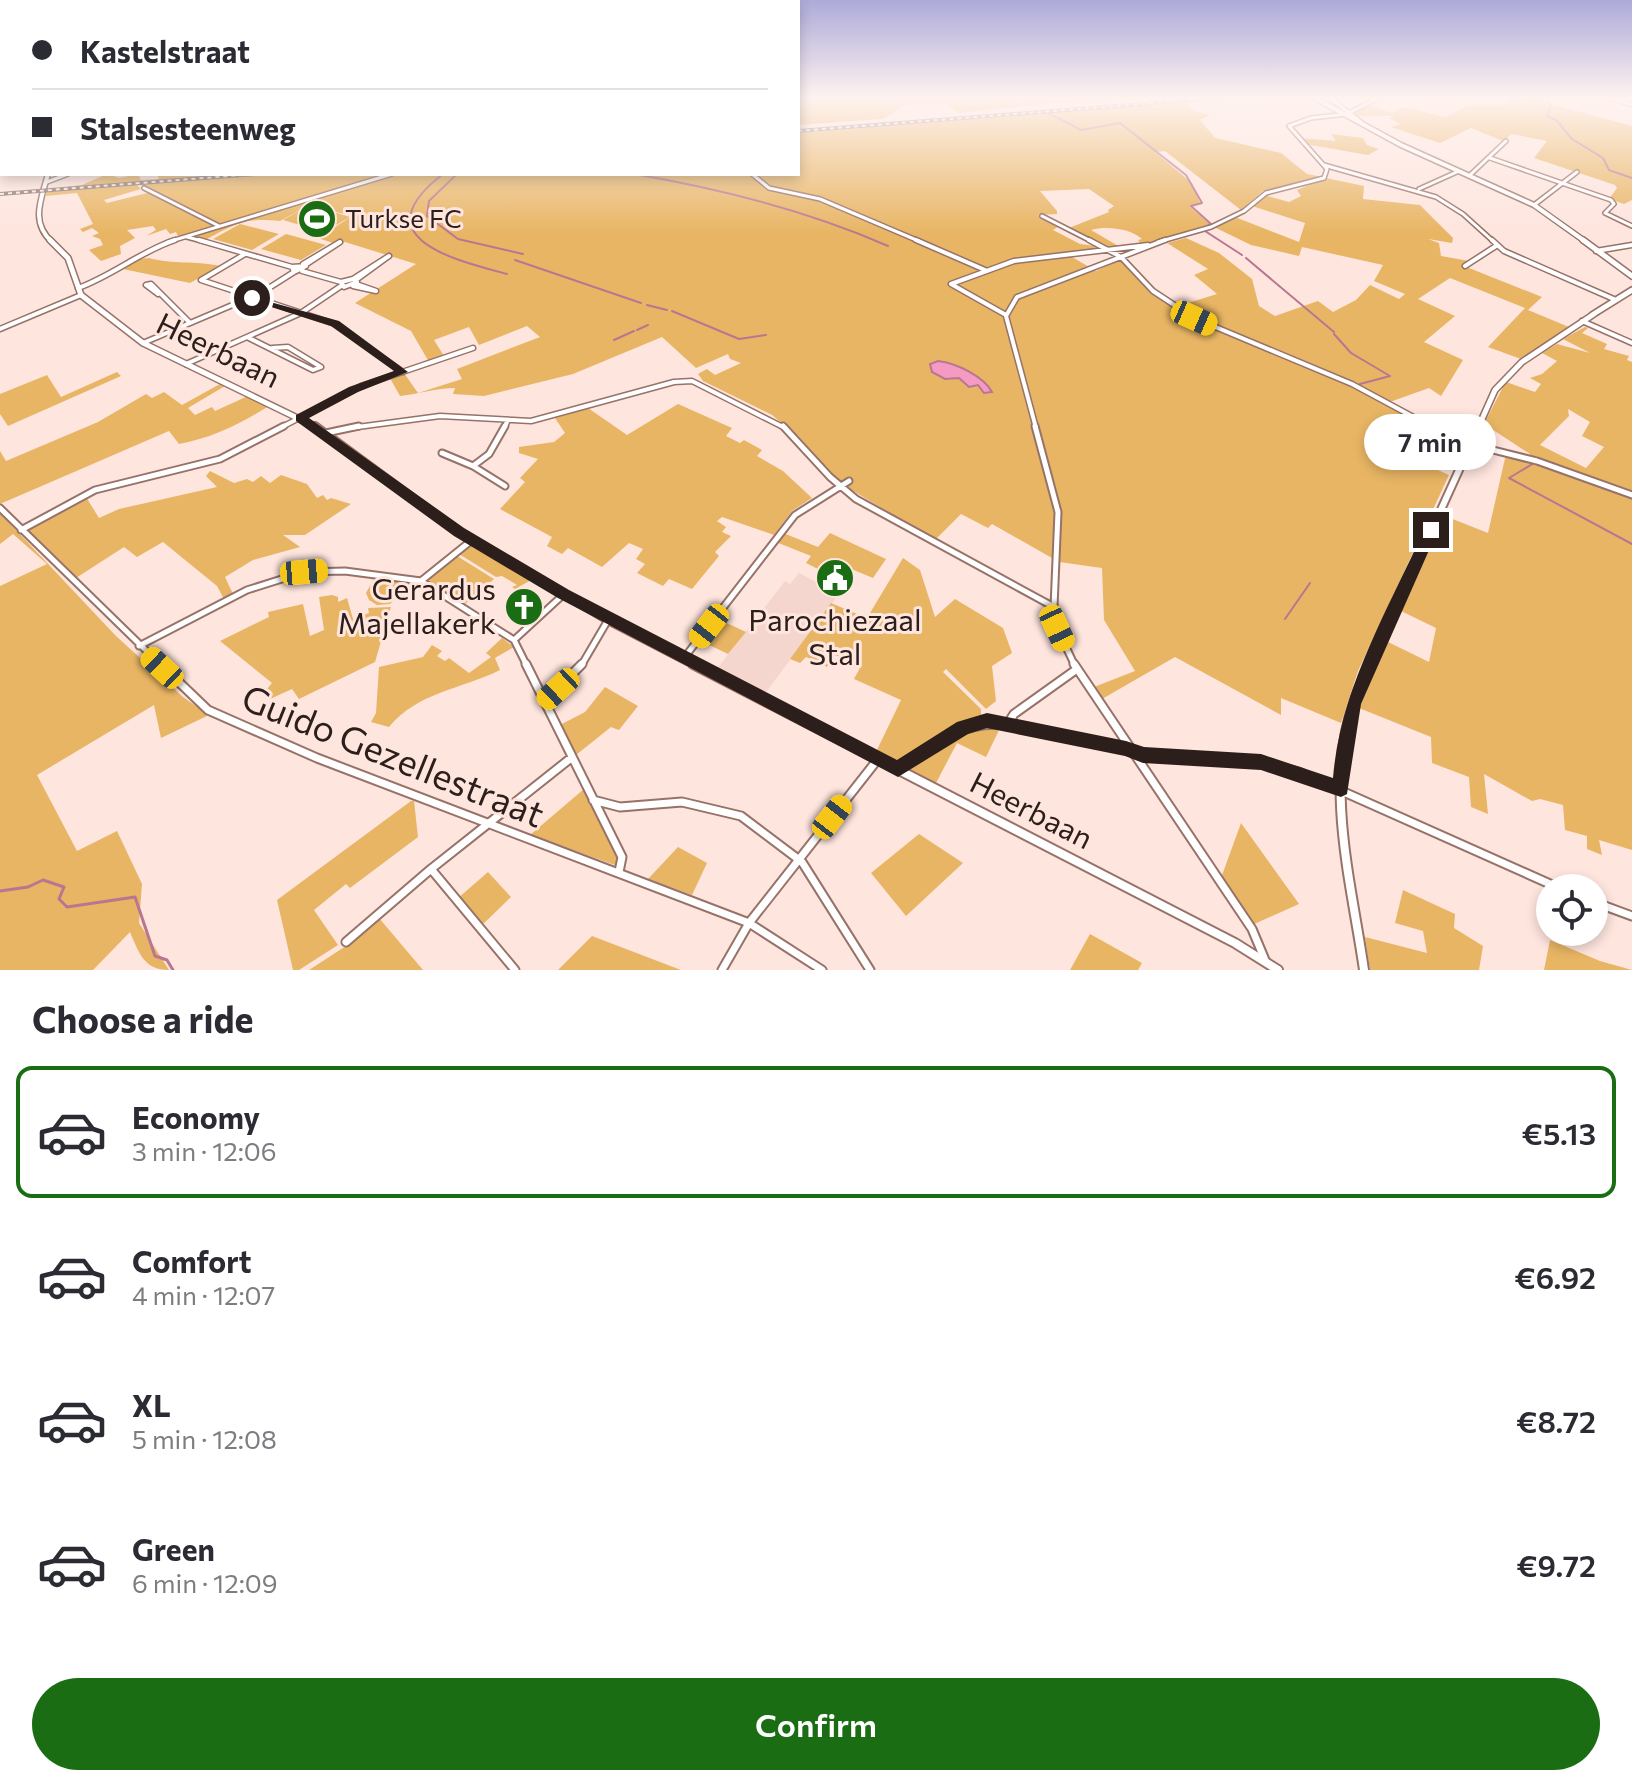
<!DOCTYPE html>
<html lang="en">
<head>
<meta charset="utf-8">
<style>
	body { margin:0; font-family:Commissioner,sans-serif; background:#f7f7f7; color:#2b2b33; height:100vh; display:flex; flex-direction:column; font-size:30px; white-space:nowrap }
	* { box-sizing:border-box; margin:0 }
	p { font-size:26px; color:#7c7c81 }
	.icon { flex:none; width:44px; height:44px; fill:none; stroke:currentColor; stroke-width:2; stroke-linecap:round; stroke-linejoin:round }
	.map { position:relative; height:970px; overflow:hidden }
	.panel { display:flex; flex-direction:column; background:#fff; flex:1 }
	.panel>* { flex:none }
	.hud { position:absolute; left:0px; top:0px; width:800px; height:176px; box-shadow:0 4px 12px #0003; display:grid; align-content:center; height:176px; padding:0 32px; background:#fff }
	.buttons { position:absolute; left:1536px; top:874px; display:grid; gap:16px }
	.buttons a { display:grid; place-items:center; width:72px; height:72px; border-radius:50%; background:#fff; box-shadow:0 4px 12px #0003; font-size:40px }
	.end { position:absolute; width:36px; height:36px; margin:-18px; border:10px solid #2c1e1a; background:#fff; box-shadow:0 0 0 4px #fff }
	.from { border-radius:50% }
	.bubble { position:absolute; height:56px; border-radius:28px; background:#fff; box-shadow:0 4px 12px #0003; font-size:26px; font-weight:600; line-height:56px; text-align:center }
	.car { position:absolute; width:24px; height:48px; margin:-24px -12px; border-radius:10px; box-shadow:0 0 6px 2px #0007; background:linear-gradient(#f5c518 24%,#345 0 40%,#f5c518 0 76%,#345 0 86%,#f5c518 0) }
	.hud b { display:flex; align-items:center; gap:28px; height:76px; font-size:30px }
	.hud b+b { border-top:2px solid #e1e1e2 }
	.hud i { width:20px; height:20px; background:#2b2b33 }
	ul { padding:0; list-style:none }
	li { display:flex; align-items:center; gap:24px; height:132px; margin:0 16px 12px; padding:0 16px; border:4px solid transparent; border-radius:16px }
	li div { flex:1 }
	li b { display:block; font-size:30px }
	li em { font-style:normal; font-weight:600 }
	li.selected { border-color:#1a6d13 }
	li>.icon { width:72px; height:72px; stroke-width:1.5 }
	h2 { padding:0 32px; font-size:36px; line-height:96px }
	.cta { display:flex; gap:16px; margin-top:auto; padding:16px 32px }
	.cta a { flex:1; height:92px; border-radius:48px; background:#1a6d13; color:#fff; font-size:32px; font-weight:600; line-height:92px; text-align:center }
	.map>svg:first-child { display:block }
	.built { fill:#f5d6ce }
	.green { fill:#e8b564; fill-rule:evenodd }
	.water { fill:#f59bc3; stroke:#b97690; stroke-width:2 }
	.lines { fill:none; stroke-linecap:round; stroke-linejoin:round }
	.stream-far1 { stroke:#b97690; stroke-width:2 }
	.stream { stroke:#b97690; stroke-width:3 }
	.minor-far3-casing { stroke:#977268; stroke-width:6 }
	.minor-far2-casing { stroke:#977268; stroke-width:7 }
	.minor-far1-casing { stroke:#977268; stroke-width:9 }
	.minor-casing { stroke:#977268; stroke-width:11 }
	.tertiary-far3-casing { stroke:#977268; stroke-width:7 }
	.tertiary-far2-casing { stroke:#977268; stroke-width:8 }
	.tertiary-far1-casing { stroke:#977268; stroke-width:10 }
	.tertiary-casing { stroke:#977268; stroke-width:12 }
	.minor-far3 { stroke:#fff; stroke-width:3 }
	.minor-far2 { stroke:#fff; stroke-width:4 }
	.minor-far1 { stroke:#fff; stroke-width:5 }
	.minor { stroke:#fff; stroke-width:7 }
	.tertiary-far3 { stroke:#fff; stroke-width:4 }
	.tertiary-far2 { stroke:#fff; stroke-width:5 }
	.tertiary-far1 { stroke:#fff; stroke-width:6 }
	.tertiary { stroke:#fff; stroke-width:8 }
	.rail-casing { stroke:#8a7772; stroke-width:4 }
	.rail { stroke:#fee5de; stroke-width:2; stroke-dasharray:4; stroke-linecap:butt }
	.route { fill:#2c1e1a }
	.labels { text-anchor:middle; stroke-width:6; stroke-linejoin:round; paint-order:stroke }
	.far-poi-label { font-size:26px; fill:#2c1e1a; stroke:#fee5de; text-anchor:start }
	.street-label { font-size:30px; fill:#2c1e1a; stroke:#fee5de }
	.poi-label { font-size:30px; fill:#2c1e1a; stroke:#fee5de; text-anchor:end }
	.near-street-label { font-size:36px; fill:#2c1e1a; stroke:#fee5de }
</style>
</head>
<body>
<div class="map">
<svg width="1632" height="970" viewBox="0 0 1632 970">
	<rect width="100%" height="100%" fill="#fee5de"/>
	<!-- built -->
	<path class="built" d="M799,573L839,594L764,695L716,670L785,581L790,584Z"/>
	<!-- green -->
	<path class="green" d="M798,97H1181L1062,102L958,113L946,104L905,105L883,119L798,125Z
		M1510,97H1546L1551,104L1632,126V200L1624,204L1609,199L1617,188L1615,185L1534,158L1547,141L1512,134L1503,141L1471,128L1440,143L1391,127L1401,124L1389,118L1395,116H1357L1354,111L1369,105L1392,113L1404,107L1446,117L1468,105H1503Z
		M1187,102L1191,110L1210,115L1200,120L1215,138L1281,153L1307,174L1323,177L1263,191L1241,210L1165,151L1155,152L1192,183L1200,203L1190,207L1211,225L1172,239L1141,244L1138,240L1142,239C1129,228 1107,226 1091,230L1120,247L1104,246L1069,228L1109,212L1108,210L1114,206L1089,189L1040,191L1057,211V214L1038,215L1059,226L1053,230L1080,244L1103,247L1067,254L1096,271L1122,259L1151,292L1175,307L1217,294L1194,275L1208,269L1167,243L1186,238L1219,253L1252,279L1259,306L1275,316L1318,301L1333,312L1356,300L1370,285L1399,299L1405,294L1374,281L1383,265L1302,247L1299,256L1251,245L1214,227L1235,217L1299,242L1305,223L1252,206L1264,195L1289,202L1301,196L1297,190L1326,178L1364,186L1363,199L1420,205L1453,238L1452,243L1428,239L1439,243L1441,256L1469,261L1464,266L1542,297L1528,310L1569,327L1521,359L1488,347L1525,308L1450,278L1418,299L1455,316L1424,342L1463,360L1441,396L1429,388L1387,403L1428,427L1407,456L1449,475L1358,671L1341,723L1281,698V715L1175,657L1102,699L1094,687L1135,671L1104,620L1102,568L1059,562L992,524L988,528L961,514L935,540L840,483L799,437L772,415L703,381L698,374L707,369L715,375L741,363L730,359L728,354L696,368L662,337L573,374L484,396L453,394L455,388C436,388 419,394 400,396L390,378L404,373L418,393L462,379L457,369L540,337L527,326L479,345L469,327L434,340L444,356L429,362L411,331L355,303L416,264L345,242L333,243L318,238L352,216L324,209L350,217L324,232L283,220L309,205L280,221C245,218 239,222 207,239L189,234L179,238L176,232L170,234L166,229L146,236L156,230L153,226L127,230L135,238L120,246L121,254L101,261L89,250L103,245L100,239L92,236L99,233L92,228L83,232L80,229L93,224L77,193L46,196L47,191L136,184L141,189L104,200L107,203L151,192L143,184L178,180L56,188L82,185L107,174L119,178L138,174L141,180L159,179L157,174H239L183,181L266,174H798V133Z
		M1331,134L1363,138L1367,145L1379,149L1368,155L1305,144L1299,138L1336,141Z
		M240,224L279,234L252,250L213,239Z
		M286,234L326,245L301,260L261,249Z
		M149,258C174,265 193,260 220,266L190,283L123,269L138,259Z
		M1585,327L1588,328L1582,333L1607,344L1604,349L1629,356L1627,360L1632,362V850L1599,840L1602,855L1587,849V836L1565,830L1563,805L1540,799L1532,801L1484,774L1488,814L1471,807L1469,777L1432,763L1431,737L1359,708L1388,642L1429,662L1436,628L1401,611L1445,516L1488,533L1506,454L1529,459L1530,454L1484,424L1503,387L1506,382L1535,392L1541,384L1530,378L1542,374L1557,361L1542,353L1557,344L1590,353L1563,339ZM1568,409L1590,422L1582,436L1604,447L1586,468L1540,445L1569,416Z
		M117,372L121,376L8,426L0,414V394L47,375L61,397Z
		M220,384L225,386L188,408L195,415L212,407L215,411L248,396L269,406C240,424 212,438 179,444L169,431L0,504V451L6,461L98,422L146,394L152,398L164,392L182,405Z
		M678,404L732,428L726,436L740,443L744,440L762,450L757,456L783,471L812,498L792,511L774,535L722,517L717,521L726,527L722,532L731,536L715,552L719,556L692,589L669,579L663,586L637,573L645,564L636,559L643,549L629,543L602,567L568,548L562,554L547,546L552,537L500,509L525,482L520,478L538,459L519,453V447L554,442L565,433L555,418L588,408L627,435Z
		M210,471L234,483L247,479L253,482L261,476L270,483L281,475L307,484L317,498L323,495L327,500L331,498L351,504L305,535H283L300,547L253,560L225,577L233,594L224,599L217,586L163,542L137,557L124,547L76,578L28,532L30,528L86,497L99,518L119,509L217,487L206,476Z
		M0,513L116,636L183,697L209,715L161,738L154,705L37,775L77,851L117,831L142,884L139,923L169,970C144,970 139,953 130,932L93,970H0V586L47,564L13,534L0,544Z
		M783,533L818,547L830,533L886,559L873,578L830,560L820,570L806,563L811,556L776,542Z
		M473,544L533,579L515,589L512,587L517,585L502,576L496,577L459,554Z
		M457,556L494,579L464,605L429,582L431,576Z
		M903,558L920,570L935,617L955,599L1003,628L1012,653L992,666L996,701L986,709L946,669L943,672L981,709V717L897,763L876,752L901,700L854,679L861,666L835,655L827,667L806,657L800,663L790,659L831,603L867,618Z
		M375,577L413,582L390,604L377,605L369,600L366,593Z
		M332,595L338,597V602L347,598L353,619L369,613L368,608L391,607L375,662L299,699L292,689L270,699L267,689L272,683L220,641L269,617L268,612L303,604L310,636L324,630L319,597Z
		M718,619L746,632L728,654L701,641Z
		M502,638L514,647L495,658L500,670C462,689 418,692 389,727L371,722L376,713L379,667L423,657L432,645L442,651L437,656L445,661L449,658L469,673L491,657L486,653Z
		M605,687L638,706L619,730L611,727L576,755L560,725L585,712Z
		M1001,726L986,757L957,743L936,783L908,769L910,763L968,728Z
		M584,789L618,860L615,865L530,835Z
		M411,801H414L418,837L350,888L346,884L314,910L338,945L299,970H293L277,900Z
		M1241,823L1299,904L1252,925L1221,878Z
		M919,834L963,863L906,916L871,873Z
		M678,847L707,863L692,895L648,879Z
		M488,872L511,897L481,926L457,899Z
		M1403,890L1455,914L1454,928L1483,946L1479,970H1370L1365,937L1427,953L1423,931L1395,923Z
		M379,918L423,970H309L349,944Z
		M1090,934L1142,963L1138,970H1070Z
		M592,936L681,970H558Z
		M1550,940L1600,961L1632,970H1544Z"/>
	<!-- water -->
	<path class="water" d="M938,361C957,363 984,377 992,392L984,393L978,385L969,387L959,378L945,379L932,372L930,364Z"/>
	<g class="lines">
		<!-- stream-far1 -->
		<path class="stream-far1" d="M1031,97L1037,101
			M1545,97L1551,105L1547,116L1556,120L1572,139L1603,158L1609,170L1632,178
			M1048,113L1081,130L1120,123L1186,175L1202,203L1191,206L1211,224L1207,226
			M443,174C360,238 455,260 507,274
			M457,174L429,201L427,216L458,239L523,254
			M634,174C722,189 806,210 888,246
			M1205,231L1242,255
			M1246,258L1334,332
			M515,260L641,303
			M647,305L667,310
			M672,311L739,339L766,335
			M637,330L648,325
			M1334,334L1351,353L1390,376L1360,384
			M614,340L634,331
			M1534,463L1509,478L1632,544
			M1285,619L1310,583"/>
		<!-- stream -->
		<path class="stream" d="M0,891L28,887L43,880L64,887L59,899L67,907L135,897L155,956L167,960L173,970"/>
		<!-- minor-far3 casing -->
		<g class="minor-far3-casing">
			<path id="minor-far3" d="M1329,97L1362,123
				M1607,97L1632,105
				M1490,158L1611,200L1614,204L1605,213L1632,226
				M1324,165L1436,197L1463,214L1494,242
				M752,174L769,188L820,199L921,242
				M1469,176L1506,141
				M47,182L68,174
				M144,188L219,226
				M1419,189L1459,171
				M1534,205L1577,172
				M1042,216L1093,242
				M187,237L206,242
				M168,242L392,174
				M1158,242L1211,227L1244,211L1266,193L1324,178L1327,169L1289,126L1311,118L1347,114L1380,97"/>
		</g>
		<!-- minor-far2 casing -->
		<g class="minor-far2-casing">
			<path id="minor-far2" d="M199,240L292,267
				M916,240L985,270
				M1089,240L1121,257L1153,291L1194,318L1352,384L1434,428
				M1492,240L1504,251L1616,300
				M1596,251L1632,245
				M245,254L201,280L335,324L403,372
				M303,264L340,242L305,265
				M306,266L294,272L292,267Z
				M1465,266L1496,246
				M302,271L341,282
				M353,279L357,282L344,287L341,282Z
				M353,279L389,256L356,280
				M353,286L376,291L356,284
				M78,288C112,276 141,251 175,240
				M158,294L146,285L151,284L190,323
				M253,298L294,272
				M1006,315L951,284L1014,261L1148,245
				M1582,321L1632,343
				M0,329L81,295
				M249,338L313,370L321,367L288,347L272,348
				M143,343L249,298
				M186,364L301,313L341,286
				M280,428L361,386L473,348
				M350,428L440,416L531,421L674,382L692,381L785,428
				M504,428L507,422
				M1036,428L1006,316L1017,297L1165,240"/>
		</g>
		<!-- minor-far1 casing -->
		<g class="minor-far1-casing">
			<path id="minor-far1" d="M783,426L830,477L856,499L1054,607
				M1035,426L1058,512L1054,607L1057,628L1075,666
				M1430,426L1461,442L1537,461L1632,495
				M326,433L359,426
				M442,453L473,466L505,486
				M473,466L489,454L505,426
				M0,508L162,666
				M21,530L95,490L220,459L284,426
				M421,581L472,540
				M514,640L564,594
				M139,646L247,590L304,572L345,571L421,581L514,640L527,666
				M684,658L795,515L849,481
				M581,666L608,620"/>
		</g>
		<!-- minor casing -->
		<g class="minor-casing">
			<path id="minor" d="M160,664L208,710L317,758L749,923L822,970
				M526,664L622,857L619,872
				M1074,664L1252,929L1265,960
				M545,701L582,664
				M1007,725L1126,748L1143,755L1248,760L1299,772L1559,888
				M898,769C932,745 963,719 1007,725L1014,714L1077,669
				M593,800L620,807L682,802L741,816L802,862L870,970
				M1594,902L1632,916
				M346,942L431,869
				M515,970L431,869L571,758
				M722,970L749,923L878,759"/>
		</g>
		<!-- tertiary-far3 casing -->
		<g class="tertiary-far3-casing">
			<path id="tertiary-far3" d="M1313,97L1401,145L1534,205L1586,242
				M48,174C41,200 30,222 52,242"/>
		</g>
		<!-- tertiary-far2 casing -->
		<g class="tertiary-far2-casing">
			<path id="tertiary-far2" d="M50,240L68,258L81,295L143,343L318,428
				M1583,240L1632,276
				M1592,315L1632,290
				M1478,428L1495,390L1522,362L1594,314"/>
		</g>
		<!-- tertiary-far1 casing -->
		<g class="tertiary-far1-casing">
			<path id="tertiary-far1" d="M315,426L459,532L608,620L697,666
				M1370,666L1479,426"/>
		</g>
		<!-- tertiary casing -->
		<g class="tertiary-casing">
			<path id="tertiary" d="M693,664L1235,943L1278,970
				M1364,970C1352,886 1324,786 1354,703C1358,689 1365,677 1371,664"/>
		</g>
		<!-- minor-far3 -->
		<use href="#minor-far3" class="minor-far3"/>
		<!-- minor-far2 -->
		<use href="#minor-far2" class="minor-far2"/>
		<!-- minor-far1 -->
		<use href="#minor-far1" class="minor-far1"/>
		<!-- minor -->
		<use href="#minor" class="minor"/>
		<!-- tertiary-far3 -->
		<use href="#tertiary-far3" class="tertiary-far3"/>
		<!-- tertiary-far2 -->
		<use href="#tertiary-far2" class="tertiary-far2"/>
		<!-- tertiary-far1 -->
		<use href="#tertiary-far1" class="tertiary-far1"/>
		<!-- tertiary -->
		<use href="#tertiary" class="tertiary"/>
		<!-- rail casing -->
		<g class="rail-casing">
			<path id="rail" d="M798,131L1231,97
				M0,194L255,174"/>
		</g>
		<!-- rail -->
		<use href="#rail" class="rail"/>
	</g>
	<!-- sky -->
	<linearGradient id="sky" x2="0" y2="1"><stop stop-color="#adaad9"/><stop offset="0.42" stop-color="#fff3f0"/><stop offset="1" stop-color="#fff3f0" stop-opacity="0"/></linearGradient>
	<rect width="1632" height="233" fill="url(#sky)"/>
	<!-- route -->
	<path class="route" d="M249,296L339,321L408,372L358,392L309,418L464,528L569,590L897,760L957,722L987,713L1126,741L1144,747L1261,754L1333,778C1340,689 1388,610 1424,530L1431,525L1438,530L1361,704L1347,794L1341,797L1261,770L1143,763L1125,756L987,728L968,734L898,777L558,598L454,536L296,421V415L349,387L394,371L331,326L249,300Z"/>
	<!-- icons -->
	<defs>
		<g id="stadium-disc" transform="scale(2)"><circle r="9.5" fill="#1a6d13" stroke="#fee5de"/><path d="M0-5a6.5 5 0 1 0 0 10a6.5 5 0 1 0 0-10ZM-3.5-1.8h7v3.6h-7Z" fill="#fff"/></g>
		<g id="civic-disc" transform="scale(2)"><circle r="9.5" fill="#1a6d13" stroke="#fee5de"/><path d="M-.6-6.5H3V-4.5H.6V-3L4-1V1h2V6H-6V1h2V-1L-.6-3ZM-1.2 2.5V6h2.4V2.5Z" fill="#fff"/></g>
		<g id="church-disc" transform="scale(2)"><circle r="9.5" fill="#1a6d13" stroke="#fee5de"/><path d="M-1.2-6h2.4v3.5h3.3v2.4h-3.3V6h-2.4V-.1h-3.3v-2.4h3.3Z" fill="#fff"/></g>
	</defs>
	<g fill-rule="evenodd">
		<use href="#stadium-disc" x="317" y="219"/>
		<use href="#civic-disc" x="835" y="578"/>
		<use href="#church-disc" x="524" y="607"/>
	</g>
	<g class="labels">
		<!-- far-poi labels -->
		<g class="far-poi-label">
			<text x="345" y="228">Turkse FC</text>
		</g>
		<!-- street labels -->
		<g class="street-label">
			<text transform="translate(218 351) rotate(26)" y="10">Heerbaan</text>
			<text transform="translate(1031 811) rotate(27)" y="10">Heerbaan</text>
		</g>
		<!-- poi labels -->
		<g class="poi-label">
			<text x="496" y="600">Gerardus<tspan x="496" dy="34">Majellakerk</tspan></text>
			<text x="835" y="631" text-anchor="middle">Parochiezaal<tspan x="835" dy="34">Stal</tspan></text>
		</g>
		<!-- near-street labels -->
		<g class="near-street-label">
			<text transform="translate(393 756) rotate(22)" y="13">Guido Gezellestraat</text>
		</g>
	</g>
</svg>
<div class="buttons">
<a><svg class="icon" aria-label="locate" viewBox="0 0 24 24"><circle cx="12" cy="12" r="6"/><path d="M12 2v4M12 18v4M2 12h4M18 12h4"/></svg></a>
</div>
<i class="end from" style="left:252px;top:298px"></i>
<i class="end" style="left:1431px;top:530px"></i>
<div class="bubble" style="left:1364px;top:414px;width:132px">7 min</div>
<i class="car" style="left:1194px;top:318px;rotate:114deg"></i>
<i class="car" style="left:304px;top:572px;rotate:85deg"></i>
<i class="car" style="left:709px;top:626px;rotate:218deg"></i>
<i class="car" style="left:1057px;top:628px;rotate:155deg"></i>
<i class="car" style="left:162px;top:668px;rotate:313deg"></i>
<i class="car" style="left:558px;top:689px;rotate:227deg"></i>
<i class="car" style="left:832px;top:817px;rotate:38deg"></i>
<div class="hud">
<b><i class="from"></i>Kastelstraat</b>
<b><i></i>Stalsesteenweg</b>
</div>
</div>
<section class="panel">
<h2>Choose a ride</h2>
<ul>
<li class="selected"><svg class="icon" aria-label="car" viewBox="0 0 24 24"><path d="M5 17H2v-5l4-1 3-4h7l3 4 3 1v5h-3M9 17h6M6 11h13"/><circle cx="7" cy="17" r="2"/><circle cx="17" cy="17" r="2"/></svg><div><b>Economy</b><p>3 min · 12:06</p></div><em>€5.13</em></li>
<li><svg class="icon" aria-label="car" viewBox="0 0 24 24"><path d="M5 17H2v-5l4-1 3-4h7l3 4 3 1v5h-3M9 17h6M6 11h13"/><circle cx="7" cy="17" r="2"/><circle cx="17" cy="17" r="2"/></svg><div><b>Comfort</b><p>4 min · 12:07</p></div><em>€6.92</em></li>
<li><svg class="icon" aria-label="car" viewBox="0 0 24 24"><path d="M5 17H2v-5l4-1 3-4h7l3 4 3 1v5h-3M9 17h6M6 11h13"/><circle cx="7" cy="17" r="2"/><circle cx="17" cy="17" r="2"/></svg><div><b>XL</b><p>5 min · 12:08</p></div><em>€8.72</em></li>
<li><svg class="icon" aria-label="car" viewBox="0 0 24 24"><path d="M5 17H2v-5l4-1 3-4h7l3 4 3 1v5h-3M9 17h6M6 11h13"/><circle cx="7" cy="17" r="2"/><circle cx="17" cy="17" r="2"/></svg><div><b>Green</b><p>6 min · 12:09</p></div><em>€9.72</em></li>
</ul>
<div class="cta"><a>Confirm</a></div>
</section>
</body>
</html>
